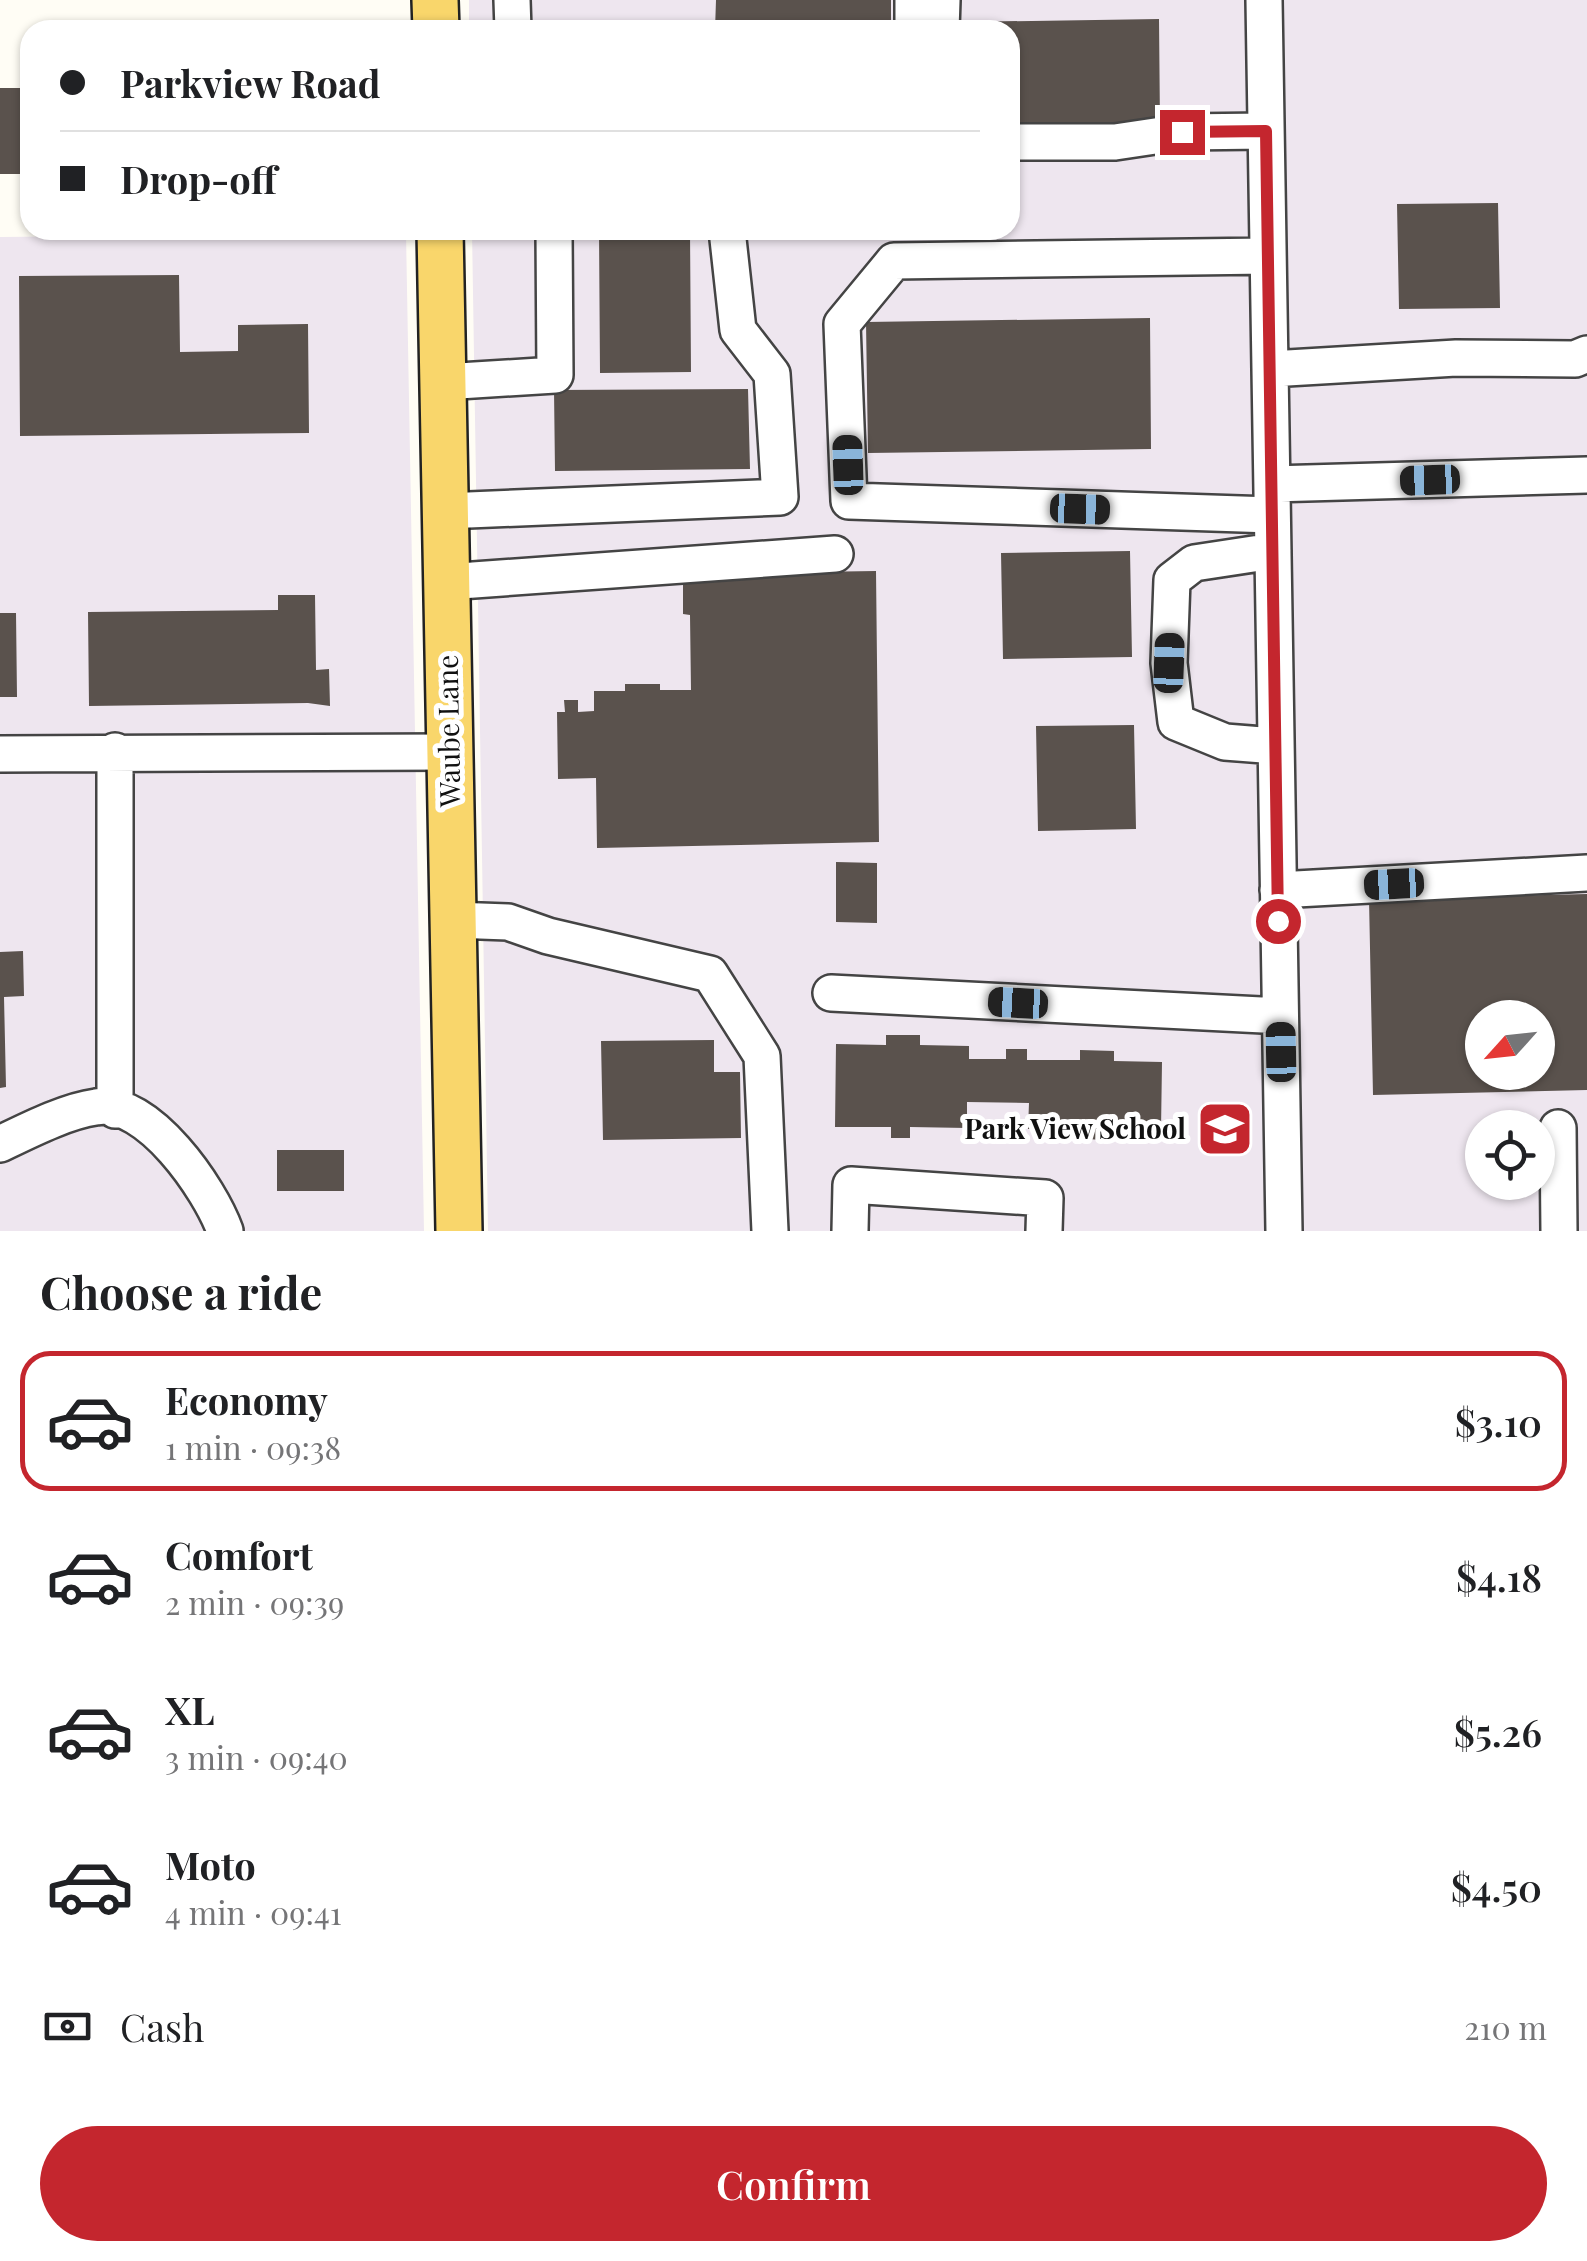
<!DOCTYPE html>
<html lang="en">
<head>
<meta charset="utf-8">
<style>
	body { margin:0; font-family:"Playfair Display",serif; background:#f2f2f2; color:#202124; height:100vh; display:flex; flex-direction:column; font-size:38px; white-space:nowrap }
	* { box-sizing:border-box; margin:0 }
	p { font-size:32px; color:#757577 }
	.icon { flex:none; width:55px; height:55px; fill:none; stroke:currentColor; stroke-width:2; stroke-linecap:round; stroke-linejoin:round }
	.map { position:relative; height:1231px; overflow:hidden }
	.details { display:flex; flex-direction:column; background:#fff; flex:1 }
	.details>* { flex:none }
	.banner { position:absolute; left:20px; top:20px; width:1000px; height:220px; border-radius:30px; box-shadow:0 2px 8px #0004; display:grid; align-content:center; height:220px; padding:0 40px; background:#fff }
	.needle { width:65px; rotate:243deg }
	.fabs { position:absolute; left:1465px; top:1000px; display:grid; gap:20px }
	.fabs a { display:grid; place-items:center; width:90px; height:90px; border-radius:50%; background:#fff; box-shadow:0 2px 8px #0004; font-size:50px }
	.end { position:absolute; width:45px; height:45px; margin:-22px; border:12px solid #c4262e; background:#fff; box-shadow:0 0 0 5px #fff }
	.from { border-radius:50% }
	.car { position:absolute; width:30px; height:60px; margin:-30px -15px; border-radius:12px; box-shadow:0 0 8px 2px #0007; background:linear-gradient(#222 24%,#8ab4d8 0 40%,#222 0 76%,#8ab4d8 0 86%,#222 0) }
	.banner b { display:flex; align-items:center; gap:35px; height:95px; font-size:38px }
	.banner b+b { border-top:2px solid #e0e0e0 }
	.banner i { width:25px; height:25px; background:#202124 }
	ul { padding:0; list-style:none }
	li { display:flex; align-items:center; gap:30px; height:140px; margin:0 20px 15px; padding:0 20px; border:5px solid transparent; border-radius:30px }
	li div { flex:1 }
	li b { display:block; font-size:38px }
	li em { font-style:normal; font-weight:600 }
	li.current { border-color:#c4262e }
	li>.icon { width:90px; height:90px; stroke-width:1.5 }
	h2 { padding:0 40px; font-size:45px; line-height:120px }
	.pay { display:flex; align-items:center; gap:25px; height:110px; padding:0 40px; font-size:38px }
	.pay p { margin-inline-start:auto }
	.primary-button { display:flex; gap:20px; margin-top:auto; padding:20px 40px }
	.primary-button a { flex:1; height:115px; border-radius:60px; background:#c4262e; color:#fff; font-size:40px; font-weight:600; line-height:115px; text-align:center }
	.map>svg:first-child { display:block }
	.industrial { fill:#eee6ef; fill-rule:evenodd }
	.building { fill:#5a524d; fill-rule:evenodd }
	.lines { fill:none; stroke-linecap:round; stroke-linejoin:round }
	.minor-casing { stroke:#444; stroke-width:40 }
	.major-casing { stroke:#222; stroke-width:50 }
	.minor { stroke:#fff; stroke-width:35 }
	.major { stroke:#f9d66b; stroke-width:45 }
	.route { stroke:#c4262e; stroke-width:12 }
	.labels { text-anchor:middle; stroke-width:10; stroke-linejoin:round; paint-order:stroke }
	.street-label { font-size:28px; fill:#111; stroke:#fff }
	.poi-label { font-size:28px; font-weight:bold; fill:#111; stroke:#fff; text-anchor:end }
</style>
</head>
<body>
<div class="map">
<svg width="1587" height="1231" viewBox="0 0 1587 1231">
	<rect width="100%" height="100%" fill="#fffdf5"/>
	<!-- industrial -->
	<path class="industrial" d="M469,0H1587V1231H488L472,230H1010V30H469ZM1482,1018H1538V1072H1482ZM1482,1128H1538V1182H1482Z
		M406,233L424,1231H0V237Z"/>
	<!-- building -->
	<path class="building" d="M716,0H891V30H715Z
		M1159,19L1160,126L1010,128V30H959V22Z
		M0,88H28L30,174H0Z
		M1498,203L1500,308L1399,309L1397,204Z
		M599,230H690L691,372L600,373Z
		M179,275L180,352L238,351V325L308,324L309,433L20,436L19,276Z
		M1150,318L1151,449L868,453L866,322Z
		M748,389L750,469L555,471L554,390Z
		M1130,551L1132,657L1003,659L1001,553Z
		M876,571L879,842L597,848L596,778L558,779L557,712H565L564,700H578V712L594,711V691H625V684H660V690H691L690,615L683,614V574Z
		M278,595H315L316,670L329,669L330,706L308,703L89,706L88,612L278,610Z
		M0,613H16L17,697H0Z
		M1134,725L1136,829L1038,831L1036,726Z
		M836,862L877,863V923L836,922Z
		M1587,894V1090L1373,1095L1369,899ZM1482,1018H1538V1072H1482Z
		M23,951L24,996L4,997L6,1087L0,1088V952Z
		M886,1035H920V1045L969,1046V1059H1006V1049H1027V1060H1080V1050L1114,1051V1061L1162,1062L1161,1130L1104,1129L1105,1140L1085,1139V1130L1028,1129L1029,1103L967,1102V1128L910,1127V1138H891V1127H835L836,1044L886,1045Z
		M714,1040V1072H740L741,1138L603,1140L601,1041Z
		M277,1150H344V1191H277Z"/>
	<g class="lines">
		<!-- minor casing -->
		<g class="minor-casing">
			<path id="minor" d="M512,0L513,30
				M913,0V30
				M1264,0L1284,1231
				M941,30L942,0
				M1010,142H1115L1182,132L1266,131
				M1268,256L894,261L842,324L849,501L1272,515
				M1270,369L1456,358L1575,359L1587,354
				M443,382L555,375L554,230
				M1272,484L1587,475
				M445,511L780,497L772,374L738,330L727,230
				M1273,551L1194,563L1172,580L1169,663L1176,722L1225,742L1276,746
				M446,582L835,554
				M0,754L450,752
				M1278,890L1587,873
				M453,920L508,922L548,936L710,974L762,1056L770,1231
				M831,993L1280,1016
				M115,1110V751
				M1558,1128L1559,1231
				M0,1144C27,1131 66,1111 96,1107C148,1098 210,1189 225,1231
				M850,1231L851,1185L1045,1198L1044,1231"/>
		</g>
		<!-- major casing -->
		<g class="major-casing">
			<path id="major" d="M435,0L436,30
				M440,230L459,1231"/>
		</g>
		<!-- minor -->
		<use href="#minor" class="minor"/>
		<!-- major -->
		<use href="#major" class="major"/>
	</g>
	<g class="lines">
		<!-- route -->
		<path class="route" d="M1182,132L1266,131L1278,921"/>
	</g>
	<!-- icons -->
	<defs>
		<g id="school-square" transform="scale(2.875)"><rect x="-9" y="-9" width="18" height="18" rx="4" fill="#c4262e" stroke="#fff"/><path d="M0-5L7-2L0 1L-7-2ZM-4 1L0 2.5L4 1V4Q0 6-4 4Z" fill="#fff"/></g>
	</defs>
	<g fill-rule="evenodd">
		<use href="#school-square" x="1225" y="1129"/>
	</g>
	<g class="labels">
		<!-- street labels -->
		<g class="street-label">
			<text transform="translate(449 731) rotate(-91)" y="10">Waube Lane</text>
		</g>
		<!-- poi labels -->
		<g class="poi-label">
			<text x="1186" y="1139">Park View School</text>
		</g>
	</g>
</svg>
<div class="fabs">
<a><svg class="needle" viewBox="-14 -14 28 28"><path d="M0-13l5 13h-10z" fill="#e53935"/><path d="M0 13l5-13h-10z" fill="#757577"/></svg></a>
<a><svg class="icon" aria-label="locate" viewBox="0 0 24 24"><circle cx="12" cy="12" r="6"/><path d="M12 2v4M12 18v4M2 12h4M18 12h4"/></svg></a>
</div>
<i class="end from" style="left:1278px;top:921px"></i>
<i class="end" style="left:1182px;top:132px"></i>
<i class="car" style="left:848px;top:465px;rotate:358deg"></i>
<i class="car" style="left:1430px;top:480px;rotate:268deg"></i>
<i class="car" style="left:1080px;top:509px;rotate:92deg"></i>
<i class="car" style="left:1169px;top:663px;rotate:2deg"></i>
<i class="car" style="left:1394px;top:884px;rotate:267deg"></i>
<i class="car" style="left:1018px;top:1003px;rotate:273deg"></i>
<i class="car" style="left:1281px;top:1052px;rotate:359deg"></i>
<div class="banner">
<b><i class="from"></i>Parkview Road</b>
<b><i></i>Drop-off</b>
</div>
</div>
<section class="details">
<h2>Choose a ride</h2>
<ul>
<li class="current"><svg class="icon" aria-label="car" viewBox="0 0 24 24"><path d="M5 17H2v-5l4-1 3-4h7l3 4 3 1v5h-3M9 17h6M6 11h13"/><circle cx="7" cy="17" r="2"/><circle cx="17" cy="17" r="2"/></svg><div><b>Economy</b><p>1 min · 09:38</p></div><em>$3.10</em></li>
<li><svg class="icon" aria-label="car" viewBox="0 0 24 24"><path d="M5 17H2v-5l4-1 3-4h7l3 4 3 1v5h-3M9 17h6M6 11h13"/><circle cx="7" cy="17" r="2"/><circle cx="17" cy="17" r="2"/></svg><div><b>Comfort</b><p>2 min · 09:39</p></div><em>$4.18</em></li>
<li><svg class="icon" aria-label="car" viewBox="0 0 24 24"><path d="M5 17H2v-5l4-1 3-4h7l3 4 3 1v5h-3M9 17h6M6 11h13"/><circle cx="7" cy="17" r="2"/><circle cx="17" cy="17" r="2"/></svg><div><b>XL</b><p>3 min · 09:40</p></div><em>$5.26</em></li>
<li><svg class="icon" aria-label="car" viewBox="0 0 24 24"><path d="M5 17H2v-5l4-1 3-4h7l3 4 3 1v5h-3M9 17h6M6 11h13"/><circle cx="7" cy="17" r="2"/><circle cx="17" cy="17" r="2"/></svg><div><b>Moto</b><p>4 min · 09:41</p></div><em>$4.50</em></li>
</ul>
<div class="pay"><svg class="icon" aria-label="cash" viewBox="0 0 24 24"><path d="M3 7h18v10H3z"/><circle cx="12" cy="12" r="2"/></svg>Cash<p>210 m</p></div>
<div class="primary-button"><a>Confirm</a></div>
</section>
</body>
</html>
